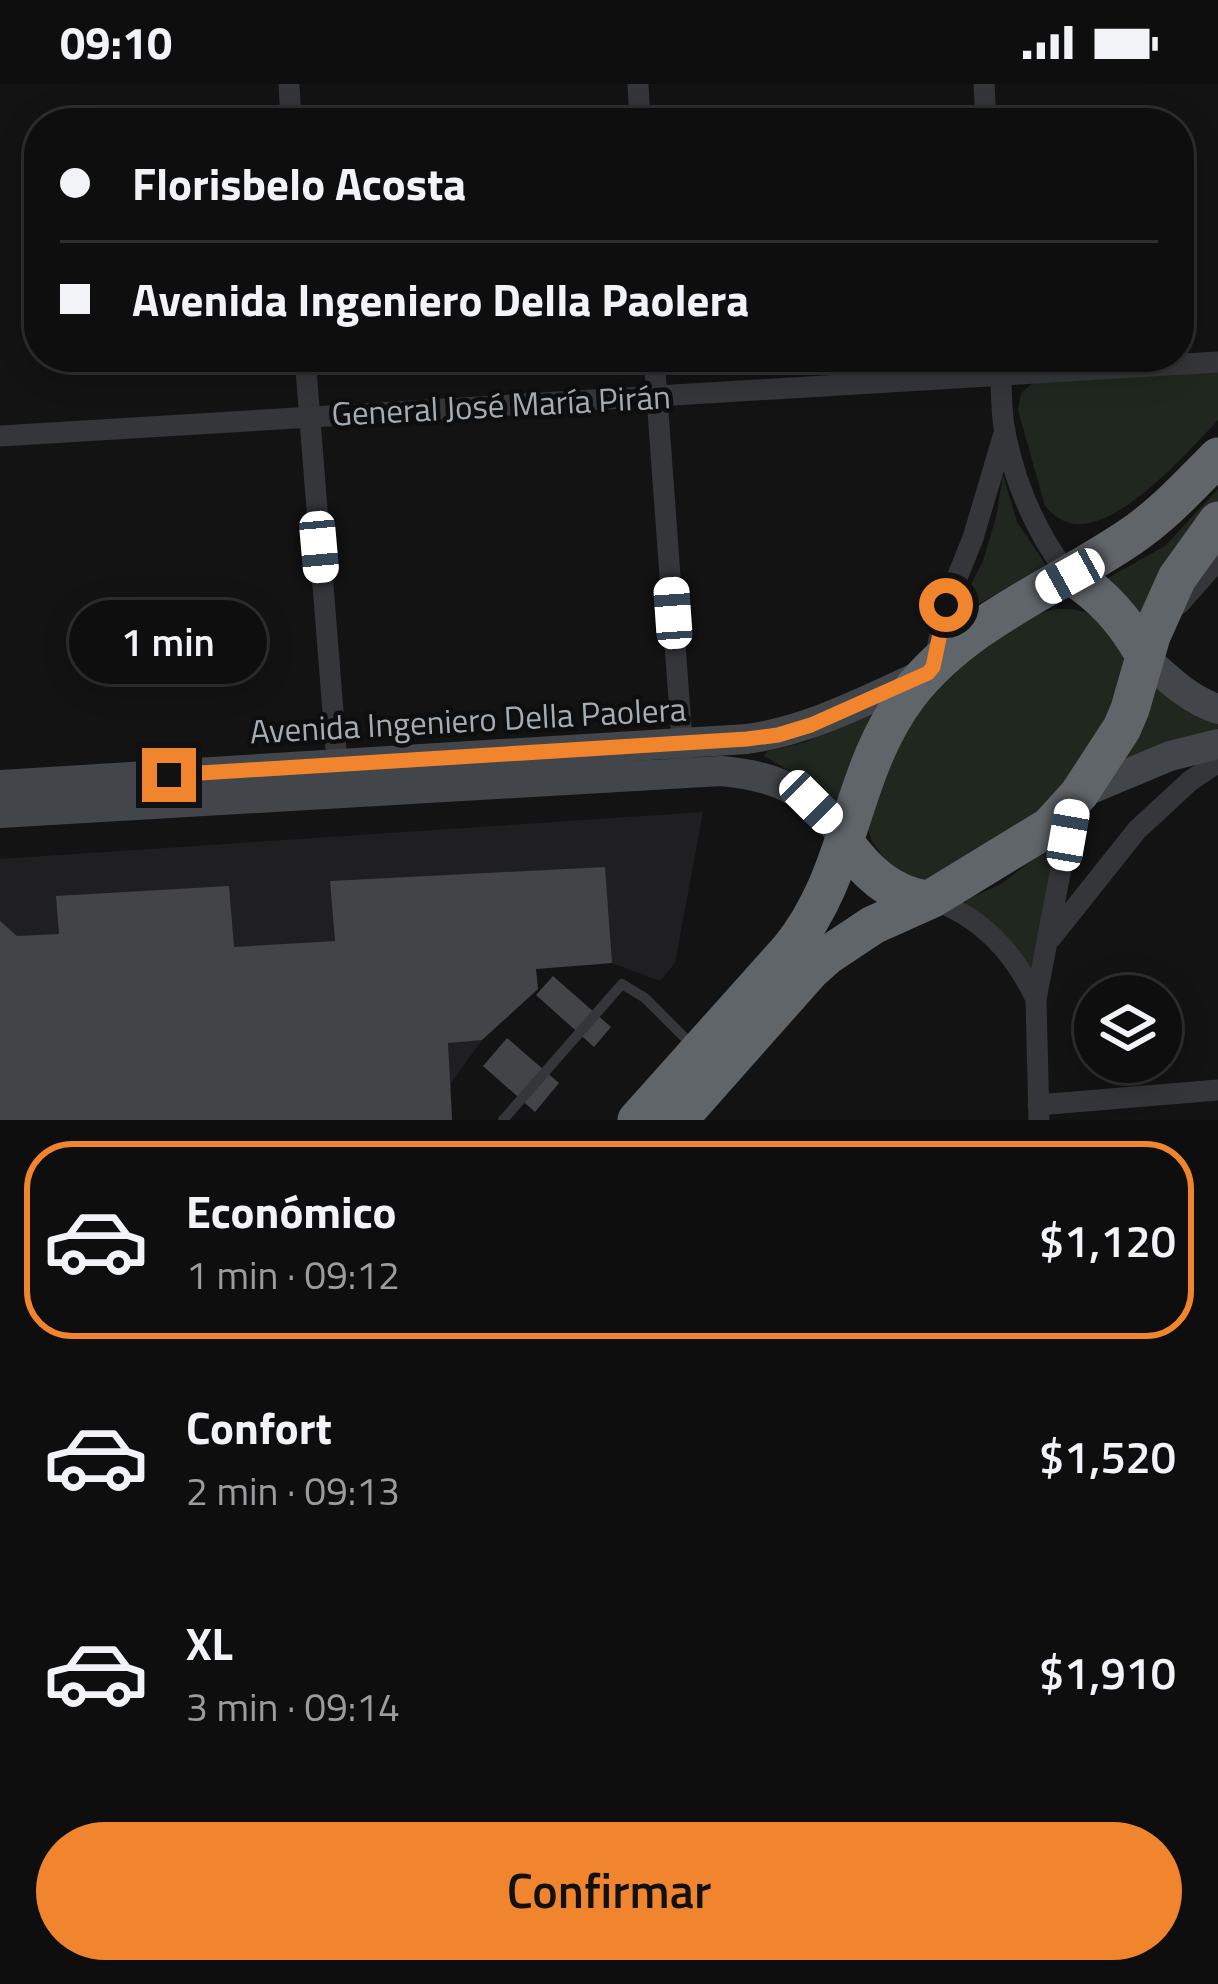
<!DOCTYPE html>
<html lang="es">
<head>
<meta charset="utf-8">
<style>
	body { margin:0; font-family:"Titillium Web",sans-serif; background:#1c1c1d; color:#f1f3f6; height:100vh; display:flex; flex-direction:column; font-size:45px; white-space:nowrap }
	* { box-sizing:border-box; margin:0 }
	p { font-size:39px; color:#9b9c9e }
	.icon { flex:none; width:66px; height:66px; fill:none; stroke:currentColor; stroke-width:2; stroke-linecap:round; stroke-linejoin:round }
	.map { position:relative; height:1036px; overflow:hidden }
	.details { display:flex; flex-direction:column; background:#0e0e0f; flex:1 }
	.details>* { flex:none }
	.banner { position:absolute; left:24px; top:24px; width:1170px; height:264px; border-radius:48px; box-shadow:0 6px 30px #0003,0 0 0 3px #2e2e2f; display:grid; align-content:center; height:264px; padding:0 36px; background:#0e0e0f }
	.buttons { position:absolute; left:1074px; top:891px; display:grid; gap:24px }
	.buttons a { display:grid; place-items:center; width:108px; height:108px; border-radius:50%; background:#0e0e0f; box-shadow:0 6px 30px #0003,0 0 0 3px #2e2e2f; font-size:60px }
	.end { position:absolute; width:54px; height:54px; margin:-27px; border:15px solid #f1852e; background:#111; box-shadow:0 0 0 6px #111 }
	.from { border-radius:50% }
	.bubble { position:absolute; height:84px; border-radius:42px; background:#0e0e0f; box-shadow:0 6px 30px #0003,0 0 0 3px #2e2e2f; font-size:39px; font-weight:600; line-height:84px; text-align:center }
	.car { position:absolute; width:36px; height:72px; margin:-36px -18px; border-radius:15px; box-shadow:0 0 9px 3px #0007; background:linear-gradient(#fff 24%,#345 0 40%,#fff 0 76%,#345 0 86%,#fff 0) }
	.banner b { display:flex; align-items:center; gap:42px; height:114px; font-size:45px }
	.banner b+b { border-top:3px solid #2e2e2f }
	.banner i { width:30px; height:30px; background:#f1f3f6 }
	ul { padding:21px 0 0; list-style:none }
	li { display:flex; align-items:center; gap:36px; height:198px; margin:0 24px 18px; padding:0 12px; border:6px solid transparent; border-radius:48px }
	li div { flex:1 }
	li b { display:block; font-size:45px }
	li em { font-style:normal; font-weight:600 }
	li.active { border-color:#f1852e }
	li>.icon { width:108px; height:108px; stroke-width:1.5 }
	.action { display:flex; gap:24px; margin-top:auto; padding:24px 36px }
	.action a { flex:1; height:138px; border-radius:72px; background:#f1852e; color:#111; font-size:48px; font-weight:600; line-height:138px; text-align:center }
	.status { display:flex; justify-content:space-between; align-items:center; height:84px; padding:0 60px; background:#0e0e0f; direction:ltr }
	.status svg { height:33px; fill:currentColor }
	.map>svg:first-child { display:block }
	.built { fill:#1f1f21 }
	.green { fill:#1f271f }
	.building { fill:#424447 }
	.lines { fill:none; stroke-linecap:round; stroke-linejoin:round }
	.lane { stroke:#343639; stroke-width:10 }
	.street { stroke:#343639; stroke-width:21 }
	.secondary { stroke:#424549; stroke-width:30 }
	.highway { stroke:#60656a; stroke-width:39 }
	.route { stroke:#f1852e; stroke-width:15 }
	.labels { text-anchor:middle; stroke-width:9; stroke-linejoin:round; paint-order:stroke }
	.street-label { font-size:33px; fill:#a4adb5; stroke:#0e0e0f }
</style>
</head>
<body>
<div class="status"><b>09:10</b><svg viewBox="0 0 49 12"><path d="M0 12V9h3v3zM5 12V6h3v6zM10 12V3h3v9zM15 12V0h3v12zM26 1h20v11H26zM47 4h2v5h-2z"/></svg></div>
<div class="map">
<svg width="1218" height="1036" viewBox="0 0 1218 1036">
	<rect width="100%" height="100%" fill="#131314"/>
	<!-- built -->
	<path class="built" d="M703,728L675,879L660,897L612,879L536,885L538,905L482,956L451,999L452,1036H0V775Z"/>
	<!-- green -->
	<path class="green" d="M1218,285V336C1189,367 1121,444 1076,440C1063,439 1053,431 1045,422L1018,326L1021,309L1033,299Z
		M1003,391L1017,438L1046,481L953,535L983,477L996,433Z
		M1218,405V423L1139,538L1104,496L1165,462Z
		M1056,525H1073L1095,531L1121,566L1124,576L1122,608L1055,719L923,797L890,783L871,756L868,745L884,679L948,588L1036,530Z
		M1152,596L1218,636V646L1129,677L1126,672Z
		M879,628L842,722L834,724L808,698L764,672L768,667L806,658L860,631Z
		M1053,760L1058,761L1033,888C1013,860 996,838 966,820L965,816L1001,800Z"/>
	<!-- building -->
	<path class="building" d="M605,783L612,879L536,885L538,905L482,956L448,959L452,1036H0V837L17,852L59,850L56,812L229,802L234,863L335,857L330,797Z
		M553,892L611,943L594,963L536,911Z
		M507,954L559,999L535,1028L483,982Z"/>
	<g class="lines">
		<!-- lane -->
		<path class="lane" d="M503,1036L622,900L645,914L692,961"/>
		<!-- street -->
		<path class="street" d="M289,0L291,39
			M638,0L640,39
			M984,0L986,39
			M305,273L338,691
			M654,273L683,670
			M1000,273C1002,297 1000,324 1005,348C1015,400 1037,450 1069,492
			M0,352L1218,278
			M1179,520L1218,476
			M935,575L946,521L973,454L1005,346
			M932,815C982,834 1013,867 1036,915
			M1051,854L1137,746L1190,697L1218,678
			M1038,1021L1218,1006
			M1039,1036L1036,915L1072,727"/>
		<!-- secondary -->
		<path class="secondary" d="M1144,573C1166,593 1189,616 1218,625
			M0,701L747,655C810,646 865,617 922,591
			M1079,710L1170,672L1218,660
			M0,729L721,687C785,693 804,708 846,755"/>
		<!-- highway -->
		<path class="highway" d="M1070,491C1103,511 1125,537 1144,570
			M845,759C867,788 888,809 925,816
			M637,1036L789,866C853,788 848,691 908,611C965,537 1055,504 1130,453C1163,431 1190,401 1218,373
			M678,1036L810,887L828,871L873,841L931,815L1049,743L1079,710L1122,644L1130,625L1151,552L1177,494L1218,437"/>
	</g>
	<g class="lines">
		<!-- route -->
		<path class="route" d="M169,691L747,655L778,651L811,641L928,589L933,583L946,521"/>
	</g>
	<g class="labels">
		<!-- street labels -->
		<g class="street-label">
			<text transform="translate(501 321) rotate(-3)" y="12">General José María Pirán</text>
			<text transform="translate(468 636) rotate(-3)" y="12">Avenida Ingeniero Della Paolera</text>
		</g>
	</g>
</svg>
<div class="buttons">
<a><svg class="icon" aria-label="layers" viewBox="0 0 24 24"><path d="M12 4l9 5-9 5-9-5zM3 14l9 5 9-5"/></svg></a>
</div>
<i class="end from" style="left:946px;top:521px"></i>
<i class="end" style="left:169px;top:691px"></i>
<div class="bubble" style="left:69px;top:516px;width:198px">1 min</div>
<i class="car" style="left:319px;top:463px;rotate:175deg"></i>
<i class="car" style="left:1070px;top:492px;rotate:241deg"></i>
<i class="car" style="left:673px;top:529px;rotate:356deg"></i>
<i class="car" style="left:811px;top:718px;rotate:135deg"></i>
<i class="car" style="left:1068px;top:751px;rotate:10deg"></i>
<div class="banner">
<b><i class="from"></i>Florisbelo Acosta</b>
<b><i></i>Avenida Ingeniero Della Paolera</b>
</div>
</div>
<section class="details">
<ul>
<li class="active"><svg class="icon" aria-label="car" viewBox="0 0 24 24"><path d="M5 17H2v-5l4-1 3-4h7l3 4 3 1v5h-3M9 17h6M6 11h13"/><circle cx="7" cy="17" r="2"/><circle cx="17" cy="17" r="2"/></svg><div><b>Económico</b><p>1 min · 09:12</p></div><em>$1,120</em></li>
<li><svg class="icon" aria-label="car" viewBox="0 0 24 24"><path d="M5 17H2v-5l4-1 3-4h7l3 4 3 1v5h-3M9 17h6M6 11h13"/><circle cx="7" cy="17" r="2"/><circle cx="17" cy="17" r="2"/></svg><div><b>Confort</b><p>2 min · 09:13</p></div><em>$1,520</em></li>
<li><svg class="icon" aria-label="car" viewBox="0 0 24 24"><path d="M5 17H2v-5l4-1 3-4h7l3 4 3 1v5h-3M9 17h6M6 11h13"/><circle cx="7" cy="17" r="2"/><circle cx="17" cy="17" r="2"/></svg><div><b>XL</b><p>3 min · 09:14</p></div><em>$1,910</em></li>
</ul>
<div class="action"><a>Confirmar</a></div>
</section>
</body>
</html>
